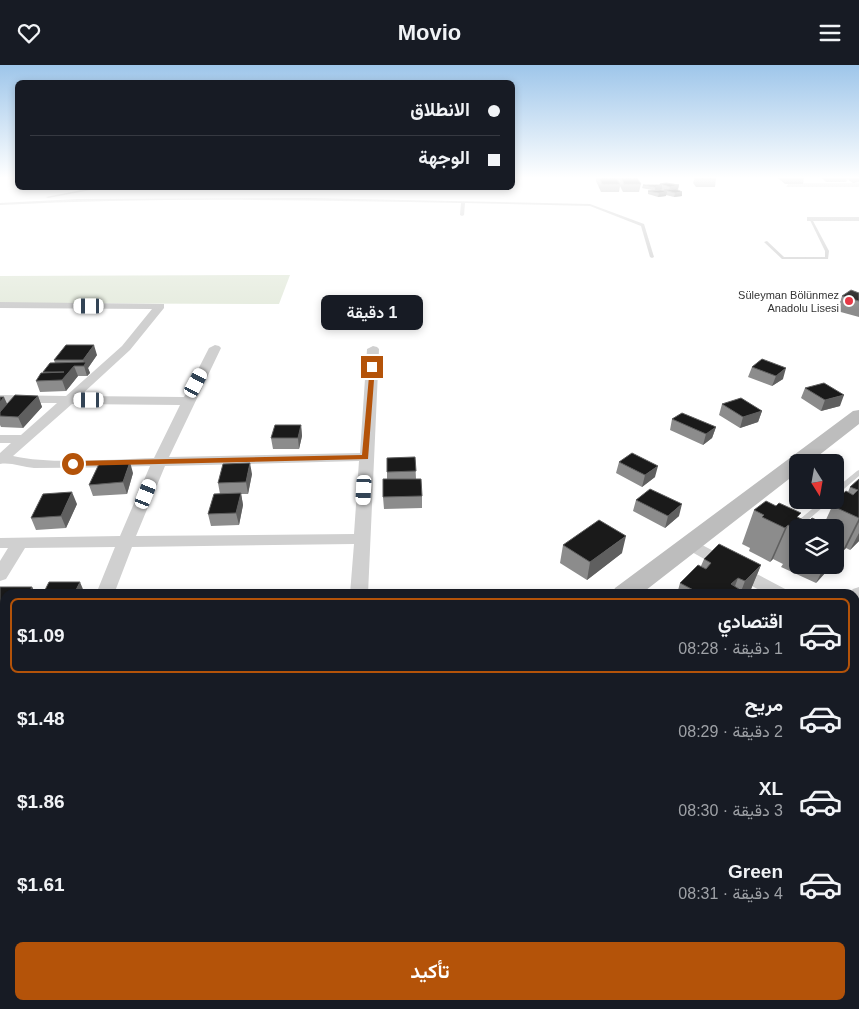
<!DOCTYPE html>
<html lang="ar">
<head>
<meta charset="utf-8">
<style>
	body { margin:0; font-family:Arial,Vazirmatn,sans-serif; background:#242831; color:#f1f3f6; direction:rtl; height:100vh; display:flex; flex-direction:column; font-size:19px; white-space:nowrap }
	* { box-sizing:border-box; margin:0 }
	p { font-size:16px; color:#9ea1a6 }
	.icon { flex:none; width:28px; height:28px; fill:none; stroke:currentColor; stroke-width:2; stroke-linecap:round; stroke-linejoin:round }
	.map { position:relative; flex:1; overflow:hidden; direction:ltr }
	.panel { position:absolute; left:0px; top:524px; width:860px; height:421px; display:flex; flex-direction:column; background:#171b24; border-radius:15px 15px 0 0; box-shadow:0 2px 8px #0003; direction:rtl }
	.panel>* { flex:none }
	.banner { position:absolute; left:15px; top:15px; width:500px; height:110px; border-radius:8px; box-shadow:0 2px 8px #0003; direction:rtl; display:grid; align-content:center; height:110px; padding:0 15px; background:#171b24 }
	.needle { width:32px; rotate:169deg }
	.tools { position:absolute; left:789px; top:389px; display:grid; gap:10px }
	.tools a { display:grid; place-items:center; width:55px; height:55px; border-radius:8px; background:#171b24; box-shadow:0 2px 8px #0003; font-size:25px }
	.end { position:absolute; width:22px; height:22px; margin:-11px; border:6px solid #b45309; background:#fff; box-shadow:0 0 0 2px #fff }
	.from { border-radius:50% }
	.bubble { position:absolute; height:35px; border-radius:8px; background:#171b24; box-shadow:0 2px 8px #0003; font-size:16px; font-weight:600; line-height:35px; text-align:center; direction:rtl }
	.car { position:absolute; width:15px; height:30px; margin:-15px -8px; border-radius:6px; box-shadow:0 0 4px 1px #0007; background:linear-gradient(#fff 24%,#345 0 40%,#fff 0 76%,#345 0 86%,#fff 0) }
	.banner b { display:flex; align-items:center; gap:18px; height:48px; font-size:19px }
	.banner b+b { border-top:1px solid #363941 }
	.banner i { width:12px; height:12px; background:#f1f3f6 }
	ul { padding:9px 0 0; list-style:none }
	li { display:flex; align-items:center; gap:15px; height:75px; margin:0 10px 8px; padding:0 5px; border:2px solid transparent; border-radius:8px }
	li div { flex:1 }
	li b { display:block; font-size:19px }
	li em { font-style:normal; font-weight:600 }
	li.selected { border-color:#b45309 }
	li>.icon { width:45px; height:45px; stroke-width:1.5 }
	.action { display:flex; gap:10px; margin-top:auto; padding:10px 15px }
	.action a { flex:1; height:58px; border-radius:8px; background:#b45309; color:#fff; font-size:20px; font-weight:600; line-height:58px; text-align:center }
	header { display:flex; justify-content:space-between; align-items:center; height:65px; padding:0 15px; background:#171b24; font-size:22px; font-weight:600 }
	.map>svg:first-child { display:block }
	.green { fill:#e6ecdf }
	.lines { fill:none; stroke-linecap:round; stroke-linejoin:round }
	.lane { fill:#d0d0d0; fill-rule:evenodd }
	.street { fill:#d0d0d0; fill-rule:evenodd }
	.secondary { fill:#bdbdbd; fill-rule:evenodd }
	.wall { fill:#8c8c8c }
	.shaded-wall { fill:#5f5f5f }
	.building { fill:#1a1a1a; stroke:#5f5f5f }
	.route { fill:#b45309 }
	.poi-dot { fill:#e63946; stroke:#fff; stroke-width:2 }
	.labels { text-anchor:middle; stroke-width:5; stroke-linejoin:round; paint-order:stroke }
	.far-poi-label { font-size:11px; fill:#333; stroke:#fff; text-anchor:end }
</style>
</head>
<body>
<header><svg class="icon" aria-label="menu" viewBox="0 0 24 24"><path d="M4 6h16M4 12h16M4 18h16"/></svg>Movio<svg class="icon" aria-label="heart" viewBox="0 0 24 24"><path d="M12 20l-8-8c-3-5 5-10 8-4 3-6 11-1 8 4z"/></svg></header>
<div class="map">
<svg width="859" height="944" viewBox="0 0 859 944">
	<rect width="100%" height="100%" fill="#fff"/>
	<!-- green -->
	<path class="green" d="M290,210L279,239L0,238V211Z"/>
	<g class="lines">
		<!-- lane -->
		<path class="lane" d="M97,122H107L48,133L46,132Z
			M310,133L590,139L644,159L654,192L652,193L650,192L641,161L590,141L465,138L464,150L462,151L460,150L461,138C308,135 154,132 0,140V138L77,134Z
			M809,153L812,154L829,186L828,194H782L764,177L767,176L784,192H825V186Z
			M859,405V411L837,430H835V424L857,406Z
			M823,435H831L800,462L794,463L793,461L794,459Z"/>
		<!-- street -->
		<path class="street" d="M789,118H859V122H786Z
			M810,152H859V156H807V152Z
			M0,237L164,239V243L130,285L80,331L184,332L209,283L215,280L219,281L221,283L169,392L360,388L367,284L373,281L377,282L379,284L368,529H350L354,479L132,482L114,529H96L115,482L25,483L6,514L0,516V496L8,483H0V473L120,471L150,401C112,402 73,403 34,403C23,402 10,397 0,399V388L11,378H0V370H21L57,338H0V330L66,331L122,281L152,244L0,243ZM72,339L180,340L154,393C114,394 51,400 13,391ZM359,396L354,469L136,471L165,401Z
			M689,473L787,525L790,529H766L683,482L681,478L683,474Z
			M859,522V537L855,538V529H848L853,524Z
			M0,612H5V628H0Z
			M5,742V773L3,774H5V798H0V744Z
			M859,820V846L855,847V821Z
			M141,940H169L168,944H140Z
			M480,940H519L517,944H478Z"/>
		<!-- secondary -->
		<path class="secondary" d="M859,345V359L809,398H798V407L641,529H612L615,523L853,346Z
			M351,940H391L392,944H352Z"/>
	</g>
	<!-- wall -->
	<path class="wall" d="M596,113H616L617,115V113H637L641,119L639,127H623L620,121L619,127H601L596,116Z
		M695,113H715L716,114L715,122H696L693,118Z
		M778,113H804L803,119H785Z
		M821,113H859V117L853,118L847,114L846,117H826Z
		M660,119L679,120L678,124L676,125L682,131L674,132L666,130V131L658,132L648,129V126L652,125L642,123L643,120H659Z
		M859,228V252L837,246L842,231Z
		M97,290L88,303L90,308L87,311H78L66,326L40,327L36,316L43,308V307L55,298L54,295Z
		M762,294L783,314L772,321L748,312L752,302Z
		M805,323L840,341L821,346L801,333Z
		M38,331L42,342L23,363L1,362L0,360V332L7,339Z
		M722,339L762,346L758,357L740,363L719,350Z
		M672,354L716,362L712,373L703,380L670,365Z
		M301,360L302,371L299,384H273L271,373Z
		M415,392L416,414L422,431V443L384,444L383,432L387,414V407Z
		M619,397L655,412L642,422L616,408Z
		M133,408L127,429L93,431L89,420Z
		M252,409L248,429H241L243,440L239,460L211,461L208,449L220,429L218,418Z
		M859,414V476L850,485L846,483L842,487L837,485L835,489V462H798V500H830L826,507L816,518L781,502L783,499L773,494L770,497L749,486L750,483L742,479L754,445L799,453L808,457L824,459L835,435L848,427L850,422Z
		M636,435L679,451L665,463L633,446Z
		M77,439L66,463L36,465L31,453Z
		M563,480L622,488L587,515L560,498Z
		M704,494L761,500L749,529H677L680,518L701,501Z
		M0,522H32L36,529H5V563H0Z
		M855,566L859,568V655L855,652Z
		M859,891V944H834L831,940H855V892Z
		M744,940H805L808,944H741Z"/>
	<!-- shaded-wall -->
	<path class="shaded-wall" d="M662,120V124L655,126V122Z
		M679,120L678,124L669,126L670,122Z
		M667,127L666,131L658,132L659,128Z
		M682,127V131L674,132L675,128Z
		M94,280L97,290L88,303L90,308L87,311L84,301L85,300L83,295Z
		M74,301L78,311L66,326L62,315Z
		M786,303L783,314L772,321L776,311Z
		M844,330L840,341L821,346L825,335Z
		M38,331L42,342L23,363L18,352Z
		M4,332L9,343L0,351V337Z
		M762,346L758,357L740,363L743,352Z
		M301,360L302,371L299,384L298,373Z
		M716,362L712,373L703,380L706,369Z
		M130,397L133,408L127,429L123,417Z
		M250,398L252,409L248,429L246,417Z
		M658,401L655,412L642,422L645,410Z
		M72,427L77,439L66,463L61,451Z
		M241,428L243,440L239,460L236,448Z
		M682,439L679,451L665,463L668,451Z
		M859,453V457L846,483L842,487Z
		M788,460L773,494L770,497L785,463Z
		M859,468V476L850,485Z
		M626,471L622,488L587,515L590,497Z
		M843,473L835,489V481Z
		M761,500L749,529H740L745,516Z
		M825,500H830L826,507L816,518Z
		M738,513L732,529L731,519Z
		M80,517L85,529H74Z
		M32,522L36,529H28Z
		M859,752V764L855,769V756Z
		M5,915V933L0,934V917Z"/>
	<!-- building -->
	<path class="building" d="M599,113H616L620,119H602Z
		M621,113H637L641,119H624Z
		M697,113H715L716,114H698Z
		M666,118L679,120L670,122L660,119Z
		M643,120H662L655,122Z
		M676,124L682,127L675,128L664,125Z
		M661,125L667,127L659,128L648,126Z
		M851,225L859,228V236L842,231Z
		M66,280H94L83,295H54Z
		M762,294L786,303L776,311L752,302Z
		M86,297L84,301H74L62,315L36,316L41,308L64,307H43L50,298Z
		M824,318L844,330L825,335L805,323Z
		M15,330L38,331L18,352L0,351V347Z
		M0,332H4L0,337Z
		M741,333L762,346L743,352L722,339Z
		M682,348L716,362L706,369L672,354Z
		M275,360H301L298,373H271Z
		M632,388L658,401L645,410L619,397Z
		M415,392L416,406L387,407V393Z
		M130,397L123,417L89,420L99,399Z
		M250,398L246,417L218,418L223,399Z
		M383,414H421L422,431L383,432Z
		M859,414V453L837,443L842,438L835,435L846,426L853,430L858,425L850,422Z
		M650,424L682,439L668,451L636,435Z
		M72,427L61,451L31,453L43,429Z
		M241,428L236,448L208,449L214,429Z
		M766,436L776,441L779,438L801,448L797,452L808,457L812,453L832,462H798V465L788,460L785,463L762,452L764,450L754,445Z
		M599,455L626,471L590,497L563,480Z
		M835,469L843,473L835,481Z
		M719,479L761,500L745,516L738,513L731,519L739,524L734,529H701L680,518L698,500L706,504L711,498L704,494Z
		M49,517H80L74,529H43Z
		M0,522H32L28,529H5V550L0,551Z
		M855,566L859,568V600L855,598Z
		M859,602V608L856,606Z
		M855,729L859,734V752L858,753L859,754V759L855,761Z
		M5,872V915L0,917V874Z
		M859,891V912L855,906V892Z
		M750,940H805L808,944H752Z
		M731,941L733,944H720Z"/>
	<!-- sky -->
	<linearGradient id="sky" x2="0" y2="1"><stop stop-color="#9ec6ea"/><stop offset="0.46" stop-color="#fff"/><stop offset="1" stop-color="#fff" stop-opacity="0"/></linearGradient>
	<rect width="859" height="245" fill="url(#sky)"/>
	<!-- route -->
	<path class="route" d="M370,300L375,302L368,394L73,401L69,399L73,396L362,390Z"/>
	<!-- markers -->
	<circle class="poi-dot" cx="849" cy="236" r="5"/>
	<g class="labels">
		<!-- far-poi labels -->
		<g class="far-poi-label">
			<text x="839" y="234">Süleyman Bölünmez<tspan x="839" dy="13">Anadolu Lisesi</tspan></text>
		</g>
	</g>
</svg>
<div class="tools">
<a><svg class="needle" viewBox="-14 -14 28 28"><path d="M0-13l5 13h-10z" fill="#e53935"/><path d="M0 13l5-13h-10z" fill="#9ea1a6"/></svg></a>
<a><svg class="icon" aria-label="layers" viewBox="0 0 24 24"><path d="M12 4l9 5-9 5-9-5zM3 14l9 5 9-5"/></svg></a>
</div>
<i class="end from" style="left:73px;top:399px"></i>
<i class="end" style="left:372px;top:302px"></i>
<div class="bubble" style="left:321px;top:230px;width:102px">1 دقيقة</div>
<i class="car" style="left:89px;top:241px;rotate:270deg"></i>
<i class="car" style="left:196px;top:318px;rotate:28deg"></i>
<i class="car" style="left:89px;top:335px;rotate:270deg"></i>
<i class="car" style="left:364px;top:425px;rotate:183deg"></i>
<i class="car" style="left:146px;top:429px;rotate:22deg"></i>
<div class="banner">
<b><i class="from"></i>الانطلاق</b>
<b><i></i>الوجهة</b>
</div>
<section class="panel">
<ul>
<li class="selected"><svg class="icon" aria-label="car" viewBox="0 0 24 24"><path d="M5 17H2v-5l4-1 3-4h7l3 4 3 1v5h-3M9 17h6M6 11h13"/><circle cx="7" cy="17" r="2"/><circle cx="17" cy="17" r="2"/></svg><div><b>اقتصادي</b><p>1 دقيقة · 08:28</p></div><em>$1.09</em></li>
<li><svg class="icon" aria-label="car" viewBox="0 0 24 24"><path d="M5 17H2v-5l4-1 3-4h7l3 4 3 1v5h-3M9 17h6M6 11h13"/><circle cx="7" cy="17" r="2"/><circle cx="17" cy="17" r="2"/></svg><div><b>مريح</b><p>2 دقيقة · 08:29</p></div><em>$1.48</em></li>
<li><svg class="icon" aria-label="car" viewBox="0 0 24 24"><path d="M5 17H2v-5l4-1 3-4h7l3 4 3 1v5h-3M9 17h6M6 11h13"/><circle cx="7" cy="17" r="2"/><circle cx="17" cy="17" r="2"/></svg><div><b>XL</b><p>3 دقيقة · 08:30</p></div><em>$1.86</em></li>
<li><svg class="icon" aria-label="car" viewBox="0 0 24 24"><path d="M5 17H2v-5l4-1 3-4h7l3 4 3 1v5h-3M9 17h6M6 11h13"/><circle cx="7" cy="17" r="2"/><circle cx="17" cy="17" r="2"/></svg><div><b>Green</b><p>4 دقيقة · 08:31</p></div><em>$1.61</em></li>
</ul>
<div class="action"><a>تأكيد</a></div>
</section>
</div>
</body>
</html>
